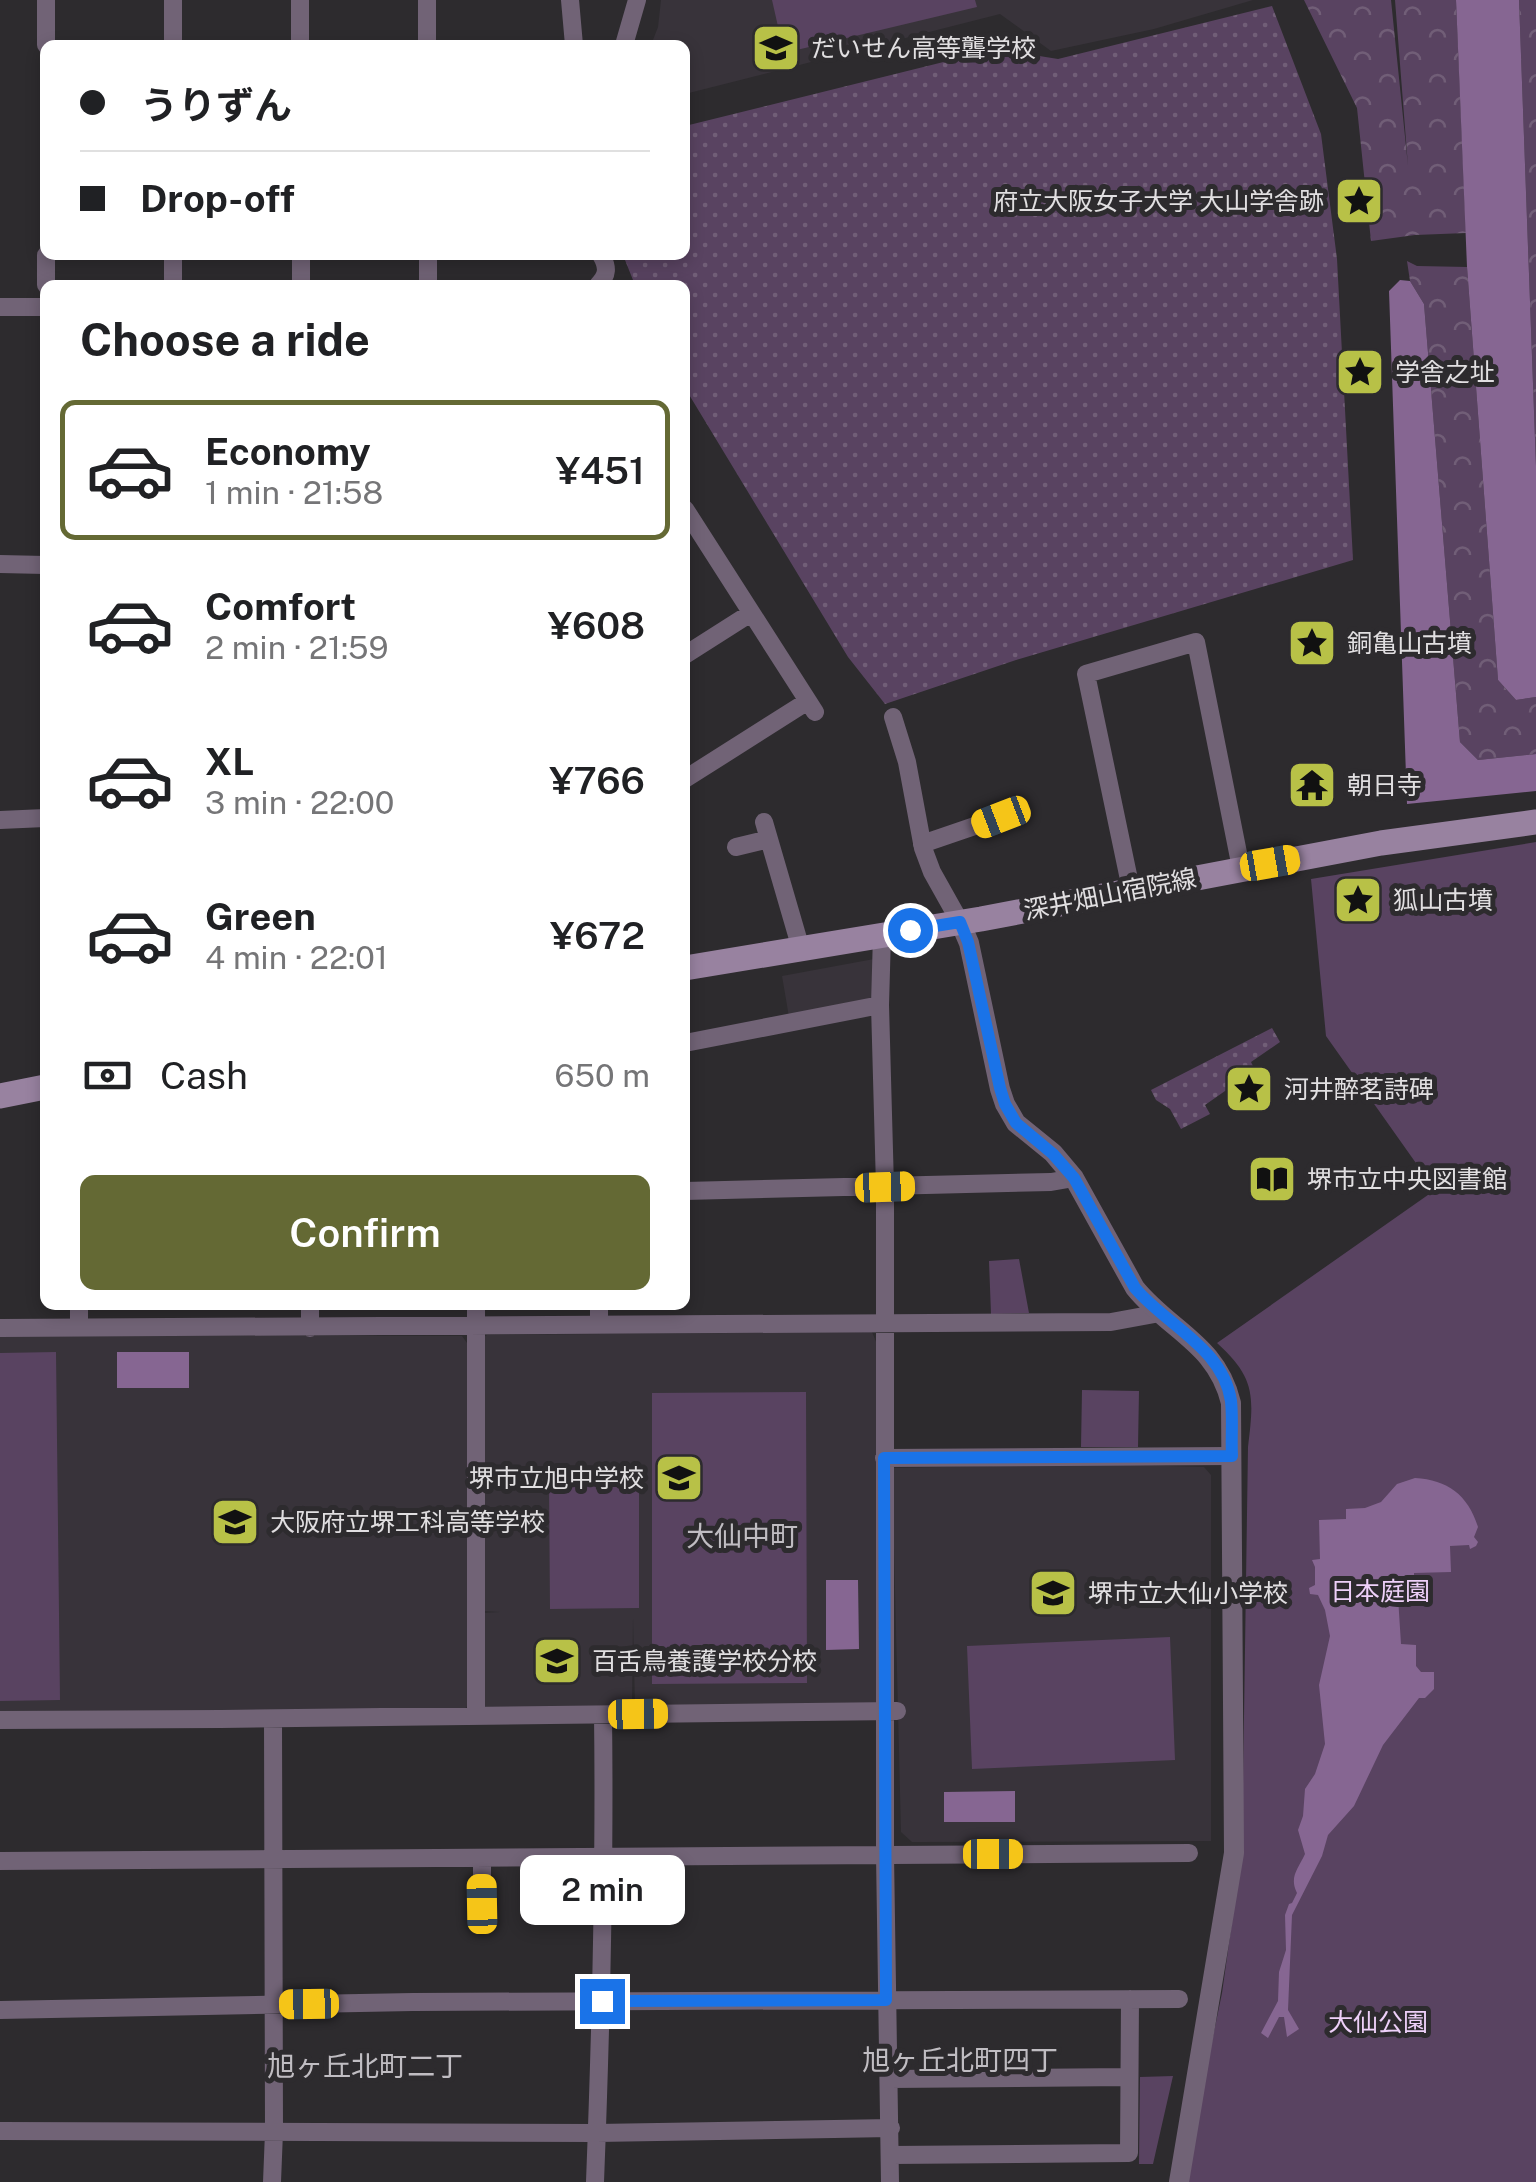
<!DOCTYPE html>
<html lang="en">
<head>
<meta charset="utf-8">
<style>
	body { margin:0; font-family:"Public Sans","Noto Sans JP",sans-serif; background:#f6f6f6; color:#202124; height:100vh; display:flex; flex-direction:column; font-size:38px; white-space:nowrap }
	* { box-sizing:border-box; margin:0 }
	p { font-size:32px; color:#757577 }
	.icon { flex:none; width:55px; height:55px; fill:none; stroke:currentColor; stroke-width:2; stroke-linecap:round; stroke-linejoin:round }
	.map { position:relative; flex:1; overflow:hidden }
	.drawer { position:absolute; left:40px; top:280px; width:650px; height:1030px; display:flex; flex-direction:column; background:#fff; border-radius:15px; box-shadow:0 5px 15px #0003 }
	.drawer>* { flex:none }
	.hud { position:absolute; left:40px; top:40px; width:650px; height:220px; border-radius:15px; box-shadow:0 5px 15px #0003; display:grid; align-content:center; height:220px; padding:0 40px; background:#fff }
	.end { position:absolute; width:45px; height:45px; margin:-22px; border:12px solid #1a73e8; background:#fff; box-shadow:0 0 0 5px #fff }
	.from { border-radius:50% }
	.bubble { position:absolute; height:70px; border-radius:15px; background:#fff; box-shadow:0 5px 15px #0003; font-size:32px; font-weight:600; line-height:70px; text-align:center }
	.car { position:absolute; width:30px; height:60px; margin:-30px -15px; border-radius:12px; box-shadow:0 0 8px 2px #0007; background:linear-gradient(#f5c518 24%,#345 0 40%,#f5c518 0 76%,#345 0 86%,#f5c518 0) }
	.hud b { display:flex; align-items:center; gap:35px; height:95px; font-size:38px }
	.hud b+b { border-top:2px solid #e0e0e0 }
	.hud i { width:25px; height:25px; background:#202124 }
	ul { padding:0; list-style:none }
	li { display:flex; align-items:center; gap:30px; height:140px; margin:0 20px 15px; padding:0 20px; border:5px solid transparent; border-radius:15px }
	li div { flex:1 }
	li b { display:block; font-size:38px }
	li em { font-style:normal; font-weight:600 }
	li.selected { border-color:#646934 }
	li>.icon { width:90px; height:90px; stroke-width:1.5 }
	h2 { padding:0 40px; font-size:45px; line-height:120px }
	.pay { display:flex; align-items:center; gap:25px; height:110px; padding:0 40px; font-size:38px }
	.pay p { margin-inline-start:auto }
	.action { display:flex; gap:20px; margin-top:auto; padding:20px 40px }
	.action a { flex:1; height:115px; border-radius:15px; background:#646934; color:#fff; font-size:40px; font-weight:600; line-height:115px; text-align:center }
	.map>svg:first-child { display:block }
	.built { fill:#38333a }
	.grass { fill:url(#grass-dots) }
	.forest { fill:url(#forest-crowns) }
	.green { fill:#594361 }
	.water { fill:#866692 }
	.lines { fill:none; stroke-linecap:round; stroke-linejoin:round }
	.minor { stroke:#716376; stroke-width:18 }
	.tertiary { stroke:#716376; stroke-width:20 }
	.secondary { stroke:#9882a0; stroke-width:25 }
	.route { stroke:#1a73e8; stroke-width:12 }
	.labels { text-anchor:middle; stroke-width:10; stroke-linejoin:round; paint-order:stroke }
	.poi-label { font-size:25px; fill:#e1dfe1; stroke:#2d2b2e; text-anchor:start }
	.street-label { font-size:25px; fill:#e1dfe1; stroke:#2d2b2e }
	.park-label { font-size:25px; fill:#eed0f9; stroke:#2d2b2e }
	.neighbourhood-label { font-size:28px; fill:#c0bdc2; stroke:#2d2b2e }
</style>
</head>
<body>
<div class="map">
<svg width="1536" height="2182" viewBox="0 0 1536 2182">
	<defs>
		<pattern id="grass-dots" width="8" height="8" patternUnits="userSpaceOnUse" patternTransform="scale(2.5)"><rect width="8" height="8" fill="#594361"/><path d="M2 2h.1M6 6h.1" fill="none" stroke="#715e77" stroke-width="1.8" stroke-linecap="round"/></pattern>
		<pattern id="forest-crowns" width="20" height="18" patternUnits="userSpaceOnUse" patternTransform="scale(2.5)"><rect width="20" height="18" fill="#594361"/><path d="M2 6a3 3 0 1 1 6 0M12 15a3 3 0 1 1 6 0" fill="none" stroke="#715e77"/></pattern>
	</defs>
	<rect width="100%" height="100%" fill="#2d2b2e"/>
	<!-- built -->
	<path class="built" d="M661,0H1253L1154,29L1051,51L1000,14L685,94V45H651L658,27Z
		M874,959V1001L789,1017L782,976Z
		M872,1332L877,1344L878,1702L874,1706L635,1707L633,1618L632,1708H485L481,1613L500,1612L482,1611L479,1340L487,1335Z
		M0,1335L462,1336L467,1343L471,1701L465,1709L0,1712Z
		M1098,1464L1204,1467L1211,1475V1841L912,1842L901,1832L892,1468Z"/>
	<!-- grass -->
	<path class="grass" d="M1272,6L1321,134L1337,259L1353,560L1016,660L885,704L848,657L685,388V285H635L623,255H685V126L996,49L1058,59Z
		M1272,1028L1280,1042L1251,1062L1255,1070L1205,1105L1210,1114L1181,1129L1170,1109L1156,1100L1151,1090Z"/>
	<!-- forest -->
	<path class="forest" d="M1304,0H1391L1408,166L1395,0H1456L1466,233L1415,235L1371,241L1357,108Z
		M1519,0H1536V466Z
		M1407,261L1417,266L1467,267L1498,680L1516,700L1536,697V754L1478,760L1460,742L1424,304L1410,281Z"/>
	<!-- green -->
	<path class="green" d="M772,0H975L977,7L784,53Z
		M1536,842V2182H1183L1222,1993L1242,1851L1248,1447C1254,1397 1256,1378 1217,1343L1435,1190L1326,1036L1311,879Z
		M1019,1259L1029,1313L991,1314L989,1261Z
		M56,1352L60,1700L0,1701V1353Z
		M1082,1390L1139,1391L1138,1447H1081Z
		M806,1392L807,1683L652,1684V1393Z
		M639,1480V1608L550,1609L549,1481Z
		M1170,1637L1175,1760L972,1769L967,1646Z
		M1173,2076L1153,2164H1139L1140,2077Z"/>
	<!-- water -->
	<path class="water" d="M1456,0H1519L1536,466V697L1516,700L1498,680L1467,267Z
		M1400,280L1410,281L1424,304L1460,742L1478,760L1536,754V791L1407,804L1389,291Z
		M117,1352H189V1388H117Z
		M1415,1478C1448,1480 1468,1495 1478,1527L1474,1537L1478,1542L1476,1546L1470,1549L1469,1545L1450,1546L1451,1572L1414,1573V1579L1397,1581L1401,1644L1416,1645V1666L1421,1672H1434V1689L1425,1698H1419L1383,1745L1354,1806L1328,1835L1322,1856L1292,1915L1288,2010L1299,2029L1287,2037L1284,2017H1279L1268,2038L1261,2033L1278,2001L1279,1972L1286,1950L1285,1915L1289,1904L1292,1903L1297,1893C1289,1877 1298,1869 1305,1854L1298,1830L1303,1816L1305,1789L1315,1774L1325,1744L1319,1685L1330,1636L1325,1610L1318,1595L1310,1594L1309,1588L1315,1585V1567L1312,1560L1320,1559L1319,1520L1346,1519V1509L1365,1508L1381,1502L1397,1484Z
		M826,1580H858L859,1649L826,1650Z
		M1015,1791V1822H944V1792Z"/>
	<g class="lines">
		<!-- minor -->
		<path class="minor" d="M300,0V45
			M427,0V45
			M570,0L574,45
			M46,45V0
			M173,45V0
			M624,45L637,0
			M301,255V285
			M428,255V285
			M46,285V255
			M173,285V255
			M598,285C608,275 608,267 601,255
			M0,307H45
			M685,509L815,712
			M0,564L45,565
			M685,655L751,613
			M893,717L907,762L923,848L932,872L960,922
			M685,779L808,701
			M0,820L45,818
			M764,822L801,949
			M922,844L1001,817
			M736,847L769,839
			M1131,889L1086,674L1196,642L1241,868
			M882,935L880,1005L885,1187V1855L890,2182
			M685,1043L880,1005
			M685,1191L1051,1182L1074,1178
			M79,1305V1328
			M310,1305V1328
			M476,1305V1716
			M599,1305V1325
			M0,1328L1111,1322L1160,1313
			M884,1458L1232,1456
			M0,1720L221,1719L897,1711
			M482,1858V1904
			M0,1861L1189,1853
			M0,2010L413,2002L1179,1999
			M889,2079L1129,2077
			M0,2131L597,2133L891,2128
			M891,2155L1129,2153L1130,1999
			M272,2182L274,2132L273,1719
			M595,2182C601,2026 605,1871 603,1715"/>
		<!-- tertiary -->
		<path class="tertiary" d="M960,922L969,943L1000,1089L1005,1104L1016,1123L1053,1153L1074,1178L1135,1288C1170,1331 1217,1344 1231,1403L1234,1853L1179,2182"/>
		<!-- secondary -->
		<path class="secondary" d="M685,968L981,919L1381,843L1536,822
			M0,1096L45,1087"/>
	</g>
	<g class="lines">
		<!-- route -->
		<path class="route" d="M602,2001L886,2000L884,1458L1232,1456C1231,1438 1233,1419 1231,1401C1223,1348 1166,1325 1135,1288L1074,1178L1053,1154L1016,1123L1005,1104L1000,1088L968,942L960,922L910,930"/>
	</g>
	<!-- icons -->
	<defs>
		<g id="school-square" transform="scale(2.5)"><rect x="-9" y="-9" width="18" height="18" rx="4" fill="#b8c147" stroke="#2d2b2e"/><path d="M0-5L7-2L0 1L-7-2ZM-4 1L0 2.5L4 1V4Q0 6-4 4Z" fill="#111"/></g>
		<g id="sight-square" transform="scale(2.5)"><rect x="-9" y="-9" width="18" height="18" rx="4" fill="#b8c147" stroke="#2d2b2e"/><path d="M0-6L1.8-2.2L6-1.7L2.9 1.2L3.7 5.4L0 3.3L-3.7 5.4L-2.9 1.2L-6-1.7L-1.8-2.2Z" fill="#111"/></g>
		<g id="temple-square" transform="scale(2.5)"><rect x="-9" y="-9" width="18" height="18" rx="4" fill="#b8c147" stroke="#2d2b2e"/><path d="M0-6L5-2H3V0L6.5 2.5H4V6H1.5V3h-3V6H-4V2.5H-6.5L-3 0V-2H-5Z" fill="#111"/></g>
		<g id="library-square" transform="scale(2.5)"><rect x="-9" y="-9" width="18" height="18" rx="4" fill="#b8c147" stroke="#2d2b2e"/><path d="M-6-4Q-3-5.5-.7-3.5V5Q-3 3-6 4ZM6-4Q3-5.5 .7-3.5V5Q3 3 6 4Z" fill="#111"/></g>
	</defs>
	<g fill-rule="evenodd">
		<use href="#school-square" x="776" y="48"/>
		<use href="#sight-square" x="1359" y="201"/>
		<use href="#sight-square" x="1360" y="372"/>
		<use href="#sight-square" x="1312" y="643"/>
		<use href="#temple-square" x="1312" y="785"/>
		<use href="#sight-square" x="1358" y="900"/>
		<use href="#sight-square" x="1249" y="1089"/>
		<use href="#library-square" x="1272" y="1179"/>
		<use href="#school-square" x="679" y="1478"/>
		<use href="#school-square" x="235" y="1522"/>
		<use href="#school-square" x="1053" y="1593"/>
		<use href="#school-square" x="557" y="1661"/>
	</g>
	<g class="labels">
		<!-- poi labels -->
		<g class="poi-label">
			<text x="811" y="57">だいせん高等聾学校</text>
			<text x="1324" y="210" text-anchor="end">府立大阪女子大学 大山学舎跡</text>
			<text x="1395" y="381">学舎之址</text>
			<text x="1347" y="652">銅亀山古墳</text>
			<text x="1347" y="794">朝日寺</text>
			<text x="1393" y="909">狐山古墳</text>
			<text x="1284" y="1098">河井醉茗詩碑</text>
			<text x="1307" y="1188">堺市立中央図書館</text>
			<text x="644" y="1487" text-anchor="end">堺市立旭中学校</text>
			<text x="270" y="1531">大阪府立堺工科高等学校</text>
			<text x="1088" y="1602">堺市立大仙小学校</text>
			<text x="592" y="1670">百舌鳥養護学校分校</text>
		</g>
		<!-- street labels -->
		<g class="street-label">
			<text transform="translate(1110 894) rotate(-11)" y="9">深井畑山宿院線</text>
		</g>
		<!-- park labels -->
		<g class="park-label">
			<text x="1380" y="1600">日本庭園</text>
			<text x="1378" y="2031">大仙公園</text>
		</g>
		<!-- neighbourhood labels -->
		<g class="neighbourhood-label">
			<text x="742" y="1546">大仙中町</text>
			<text x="960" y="2070">旭ヶ丘北町四丁</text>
			<text x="365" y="2076">旭ヶ丘北町二丁</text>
		</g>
	</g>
</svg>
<i class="end from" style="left:910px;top:930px"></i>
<i class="end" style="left:602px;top:2001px"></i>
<div class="bubble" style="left:520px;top:1855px;width:165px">2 min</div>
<i class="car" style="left:1001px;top:817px;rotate:249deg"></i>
<i class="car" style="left:1270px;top:863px;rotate:80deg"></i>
<i class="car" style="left:885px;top:1187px;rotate:88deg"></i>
<i class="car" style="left:638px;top:1714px;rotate:89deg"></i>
<i class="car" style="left:993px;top:1854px;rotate:90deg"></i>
<i class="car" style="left:482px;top:1904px;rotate:359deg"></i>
<i class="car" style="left:309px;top:2004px;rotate:269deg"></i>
<div class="hud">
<b><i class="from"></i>うりずん</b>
<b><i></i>Drop-off</b>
</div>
<section class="drawer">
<h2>Choose a ride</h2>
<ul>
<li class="selected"><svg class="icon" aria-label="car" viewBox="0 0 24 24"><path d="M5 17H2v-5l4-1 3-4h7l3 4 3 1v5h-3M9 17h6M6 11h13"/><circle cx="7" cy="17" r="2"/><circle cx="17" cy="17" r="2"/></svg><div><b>Economy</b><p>1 min · 21:58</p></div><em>¥451</em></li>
<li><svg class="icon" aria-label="car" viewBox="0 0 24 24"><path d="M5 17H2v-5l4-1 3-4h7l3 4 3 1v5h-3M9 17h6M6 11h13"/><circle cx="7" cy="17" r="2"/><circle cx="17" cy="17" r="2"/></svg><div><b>Comfort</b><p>2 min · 21:59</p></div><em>¥608</em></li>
<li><svg class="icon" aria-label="car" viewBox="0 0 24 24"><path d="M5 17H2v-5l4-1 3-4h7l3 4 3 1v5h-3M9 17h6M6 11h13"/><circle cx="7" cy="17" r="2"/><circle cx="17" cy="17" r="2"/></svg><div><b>XL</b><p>3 min · 22:00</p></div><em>¥766</em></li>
<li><svg class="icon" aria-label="car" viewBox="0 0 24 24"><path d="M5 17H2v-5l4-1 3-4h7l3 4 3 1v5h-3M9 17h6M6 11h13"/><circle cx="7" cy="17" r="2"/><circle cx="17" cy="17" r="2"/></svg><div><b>Green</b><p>4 min · 22:01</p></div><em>¥672</em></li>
</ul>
<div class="pay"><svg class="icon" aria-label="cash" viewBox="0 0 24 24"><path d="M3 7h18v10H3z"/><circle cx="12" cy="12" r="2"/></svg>Cash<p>650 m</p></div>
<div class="action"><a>Confirm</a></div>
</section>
</div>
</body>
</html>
